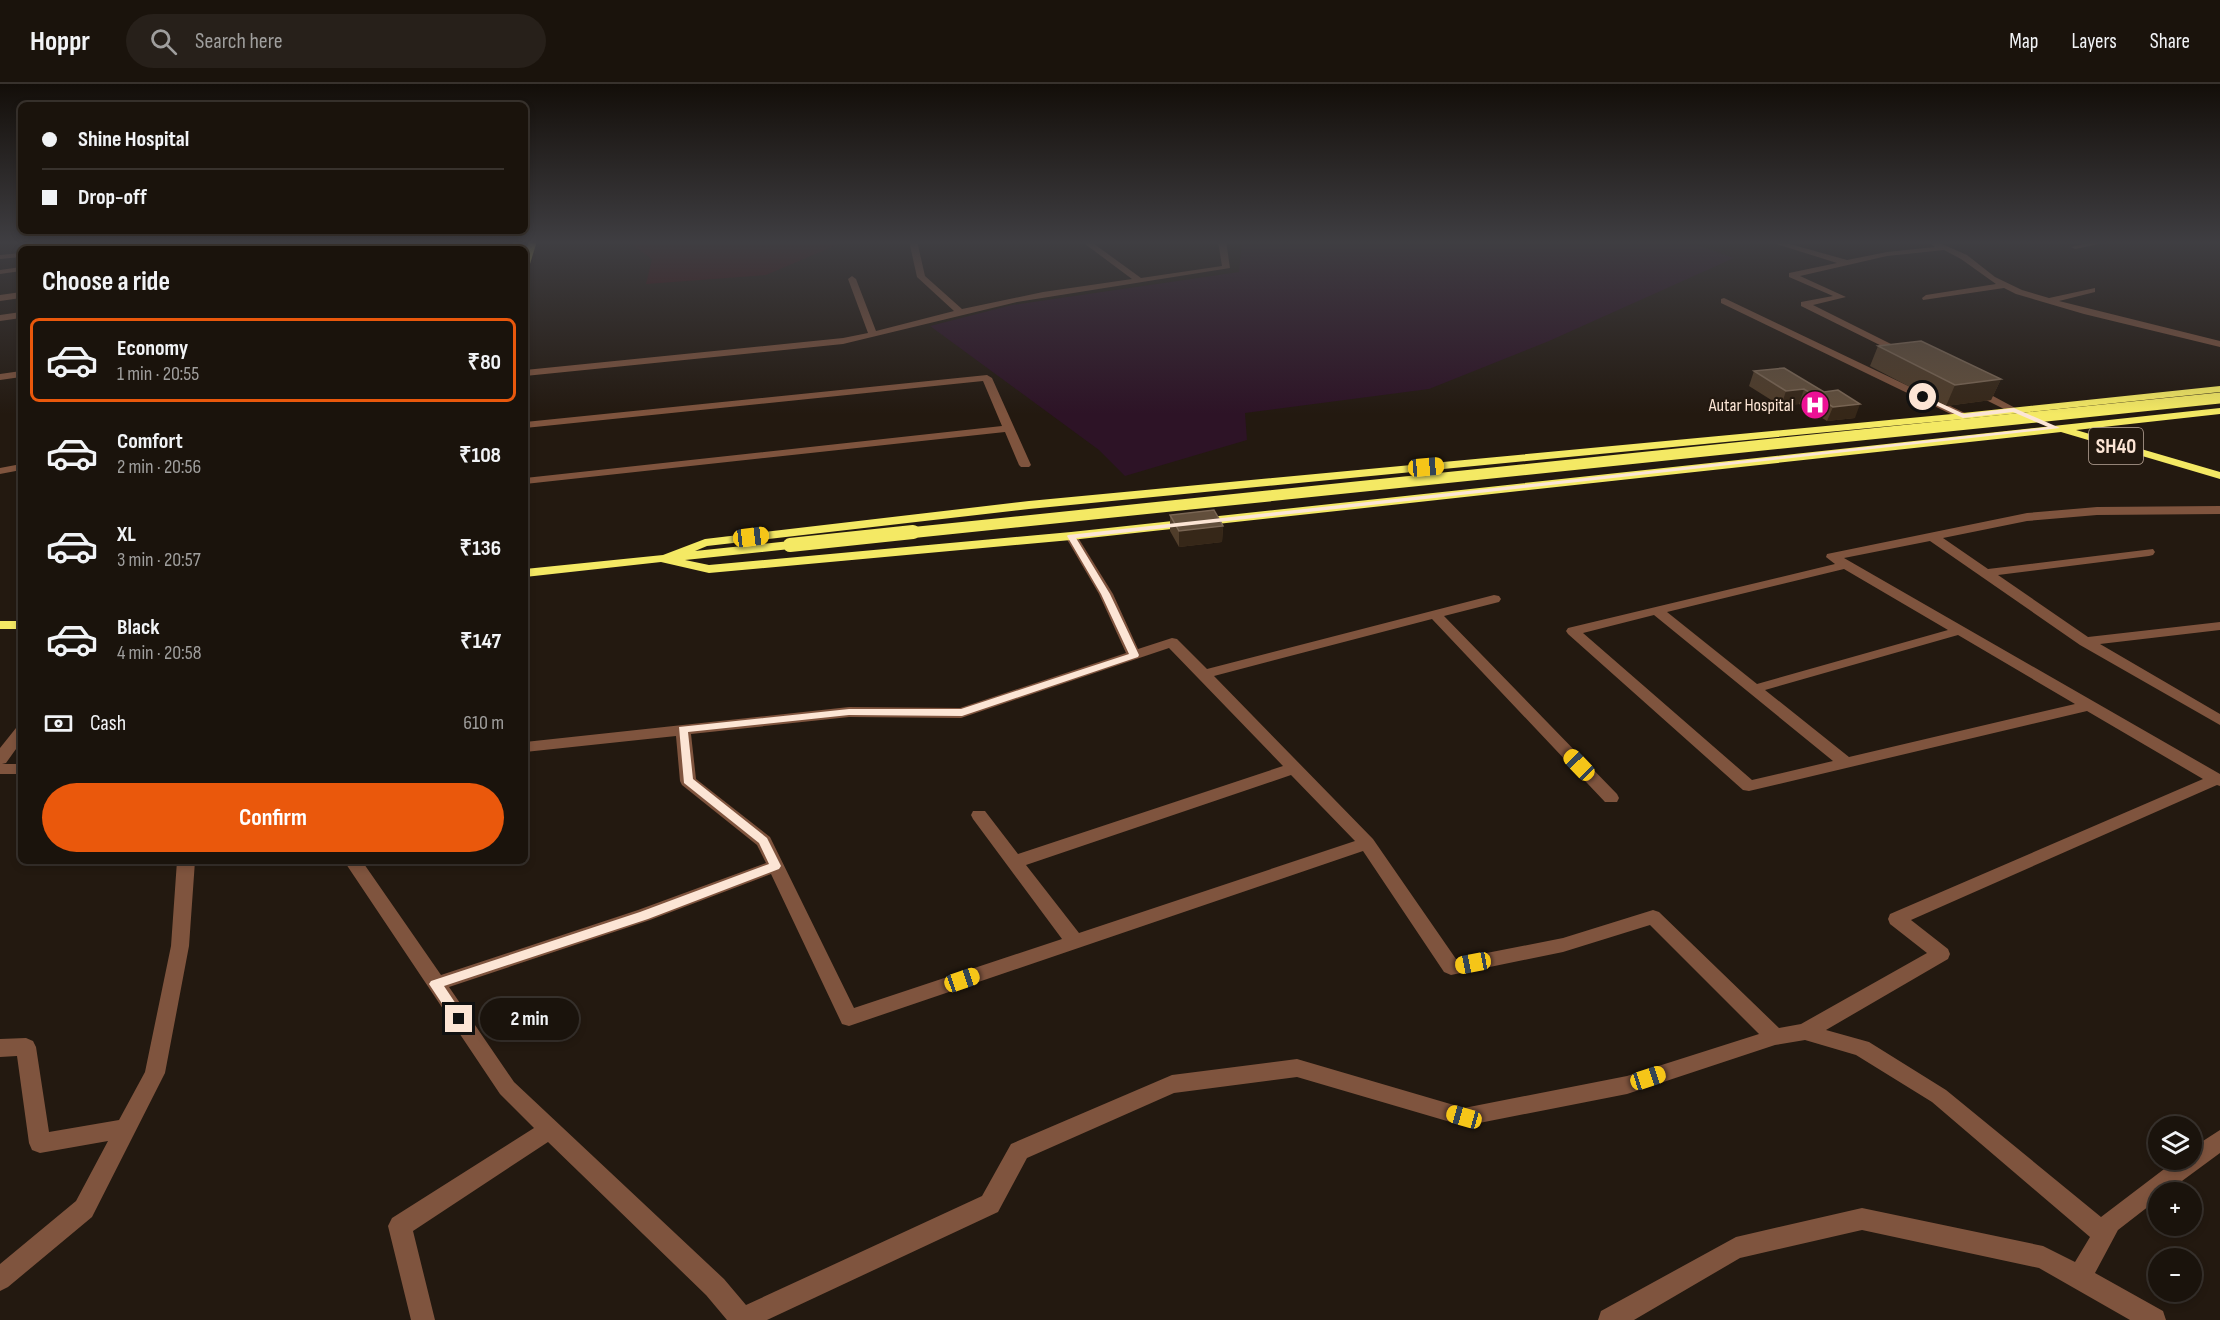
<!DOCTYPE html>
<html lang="en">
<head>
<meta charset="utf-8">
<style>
	body { margin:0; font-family:"Sofia Sans Condensed",sans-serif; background:#27201a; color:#f1f3f6; height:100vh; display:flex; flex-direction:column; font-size:22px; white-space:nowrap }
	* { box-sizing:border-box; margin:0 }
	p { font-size:20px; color:#9f9e9d }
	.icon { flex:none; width:33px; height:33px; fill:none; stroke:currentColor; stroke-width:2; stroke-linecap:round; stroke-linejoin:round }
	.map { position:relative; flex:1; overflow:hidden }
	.details { position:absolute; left:18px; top:162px; width:510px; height:618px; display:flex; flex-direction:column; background:#1a130c; border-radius:9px; box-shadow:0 3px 9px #0003,0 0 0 2px #38322d }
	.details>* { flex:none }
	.banner { position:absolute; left:18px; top:18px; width:510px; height:132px; border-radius:9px; box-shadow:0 3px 9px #0003,0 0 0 2px #38322d; display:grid; align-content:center; height:132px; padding:0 24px; background:#1a130c }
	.tools { position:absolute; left:2148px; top:1032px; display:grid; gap:12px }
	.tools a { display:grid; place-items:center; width:54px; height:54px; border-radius:50%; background:#1a130c; box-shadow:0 3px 9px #0003,0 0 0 2px #38322d; font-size:30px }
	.end { position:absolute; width:27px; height:27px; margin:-14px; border:8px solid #fce5d5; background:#111; box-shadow:0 0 0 3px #111 }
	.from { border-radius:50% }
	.bubble { position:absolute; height:42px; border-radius:21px; background:#1a130c; box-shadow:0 3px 9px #0003,0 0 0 2px #38322d; font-size:20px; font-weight:700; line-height:42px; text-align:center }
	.car { position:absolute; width:18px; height:36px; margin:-18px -9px; border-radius:8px; box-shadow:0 0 4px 2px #0007; background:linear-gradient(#f5c518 24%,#345 0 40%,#f5c518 0 76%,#345 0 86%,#f5c518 0) }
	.banner b { display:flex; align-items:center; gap:21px; height:57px; font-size:22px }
	.banner b+b { border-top:2px solid #38322d }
	.banner i { width:15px; height:15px; background:#f1f3f6 }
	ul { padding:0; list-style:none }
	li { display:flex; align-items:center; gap:18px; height:84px; margin:0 12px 9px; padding:0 12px; border:3px solid transparent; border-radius:9px }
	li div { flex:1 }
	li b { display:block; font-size:22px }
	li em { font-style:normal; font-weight:700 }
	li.current { border-color:#ea580c }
	li>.icon { width:54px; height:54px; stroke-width:1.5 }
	h2 { padding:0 24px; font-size:27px; line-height:72px }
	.pay { display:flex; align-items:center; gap:15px; height:66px; padding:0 24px; font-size:22px }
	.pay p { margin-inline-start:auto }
	.action { display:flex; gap:12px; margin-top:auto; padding:12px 24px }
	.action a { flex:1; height:69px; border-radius:36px; background:#ea580c; color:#fff; font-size:24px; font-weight:700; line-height:69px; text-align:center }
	header { display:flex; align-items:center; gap:36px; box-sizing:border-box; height:84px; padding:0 30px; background:#1a130c; border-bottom:2px solid #38322d }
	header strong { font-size:28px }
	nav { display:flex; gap:33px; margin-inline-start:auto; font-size:21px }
	.search { width:420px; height:54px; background:#27201a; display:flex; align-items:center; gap:15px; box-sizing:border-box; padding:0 21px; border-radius:33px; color:#9f9e9d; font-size:22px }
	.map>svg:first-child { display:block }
	.green { fill:#2d1326 }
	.water { fill:#3e0e11 }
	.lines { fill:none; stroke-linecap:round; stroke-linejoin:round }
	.minor { fill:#7f543e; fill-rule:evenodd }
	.major { fill:#f4e964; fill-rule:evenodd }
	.major-bridge-far1 { stroke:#f4e964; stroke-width:11 }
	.major-bridge { stroke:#f4e964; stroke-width:14 }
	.wall { fill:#503d2a }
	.shaded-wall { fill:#362718 }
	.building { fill:#624f3c; stroke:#7a6654; stroke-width:1.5 }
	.route { fill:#fce5d5 }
	.labels { text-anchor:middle; stroke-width:4.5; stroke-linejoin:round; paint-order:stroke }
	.far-poi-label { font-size:18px; fill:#fce5d5; stroke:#231910; text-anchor:end }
	.shield { fill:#231910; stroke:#bba89a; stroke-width:1.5 }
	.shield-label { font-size:21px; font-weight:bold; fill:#fce5d5 }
</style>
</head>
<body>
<header>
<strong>Hoppr</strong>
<div class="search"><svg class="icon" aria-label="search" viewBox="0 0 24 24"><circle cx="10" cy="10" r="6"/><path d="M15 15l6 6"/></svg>Search here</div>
<nav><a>Map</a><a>Layers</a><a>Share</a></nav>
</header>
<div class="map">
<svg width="2220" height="1236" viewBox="0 0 2220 1236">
	<rect width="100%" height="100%" fill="#231910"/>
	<!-- green -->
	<path class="green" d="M1242,157H1658L1694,160L1734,174L1549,257L1429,305L1245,329L1247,356L1125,392L1099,366L930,242L1012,221L1239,188Z"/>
	<!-- water -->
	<path class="water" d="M846,157L766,191L646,200L652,175L628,158Z"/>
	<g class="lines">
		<!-- minor -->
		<path class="minor" d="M57,157H65L60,165H52Z
			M119,157H142L92,165H68Z
			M215,157H223L221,165H213Z
			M278,157H286L284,165H276Z
			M909,157H917L925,192L962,225L1043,208L1132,195L1081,157H1090L1141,194L1222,182L1218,157H1226L1230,184L1017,218L843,260L525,292V286L843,254L868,249L848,195L852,192L856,195L876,247L954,227L917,193Z
			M1767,157H1779L1847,176L1887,168L1935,163L1930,159L1935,157L1967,171L1995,193L2022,206L2049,214L2095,204V208L2059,217L2220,257V263L2084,230L2016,210L2004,204L1923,216L1922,214L1926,211L1996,200L1961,175L1944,166L1887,172L1800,192L1846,213L1813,221L1905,267L1907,269L1902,272L1801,222V218L1833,212L1789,193V189L1837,179Z
			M2096,157H2113L2075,165L2071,163Z
			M21,169V173L0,175V171Z
			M21,183V187L0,190V186Z
			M21,208V214L0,217V211Z
			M1724,214L1967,330L1968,332L1959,334L1721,219V215Z
			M21,228V234L0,237V231Z
			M21,287V293L0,296V290Z
			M987,291L992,294L1031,381L1029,383H1021L1019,381L1005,348L525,400V394L1002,342L983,297L525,344V338Z
			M1970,304H1978L2019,326L2010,328L1970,308Z
			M21,380V386L0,390V384Z
			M2220,422V430L2097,431L2027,437L1943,454L1988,485L2153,465L2155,468L2153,471L2149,472L1998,491L2088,553L2220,538V546L2100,560L2220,630V641L2080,561L1930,457L1844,474L2220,690V702L2217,701L1911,836L1948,865L1950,870L1948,875L1826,946L1869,958L1946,1006L2101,1133L2176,1076H2192V1064L2220,1046V1069L2167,1108H2158V1115L2118,1146L2095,1189L2163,1227L2166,1236H2130L2039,1184L1862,1146L1740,1174L1634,1236H1598L1601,1227L1736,1153L1862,1124L2043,1162L2075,1178L2090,1153L1932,1018L1856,971L1805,956L1775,961L1627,1010L1464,1042L1297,993L1174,1009L1027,1074L998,1128L767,1236H727L706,1211L548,1058L413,1147L435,1236H411L388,1142L392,1134L534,1044L500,1010L344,777H362L441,891L638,826L766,779L757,761L682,701L680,697L676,652L525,668V658L849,623L960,624L1126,569L1099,510L1065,452L1071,448L1077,452L1113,510L1138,565L1172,554L1177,555L1207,585L1494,511L1499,512L1501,515L1499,518L1444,532L1617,710L1619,714L1617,718H1605L1432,535L1214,592L1373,755L1456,875L1563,854L1653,826L1659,828L1779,944L1801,940L1927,869L1890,840L1888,835L1890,830L2203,695L2087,627L1749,707L1743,706L1568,550L1566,547L1568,544L1835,480L1826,473L1827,470L2027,429L2097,423ZM1844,485L1948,546L1757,600L1667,528ZM1654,531L1833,677L1752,696L1583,549ZM1958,551L2075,620L1849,673L1765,606ZM1169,564L1283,682L1018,770L985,727H973L971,731L973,735L1062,855L854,924L770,753L696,695L691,650L849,633L961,634ZM1291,691L1355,757L1079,849L1026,781ZM1363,767L1444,888L1451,891L1563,868L1650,841L1759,950L1627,992L1464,1024L1297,975L1172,991L1011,1060L982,1112L746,1221L724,1195L514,998L449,903L650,836L771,790L842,940L849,942Z
			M21,642V658L6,679L2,680H21V690H0V664L16,644Z
			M177,777H195L189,862L165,989L92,1133L8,1203L0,1207V1180L76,1117L108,1057L40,1069L32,1066L29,1059L17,972L0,973V955L26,954L33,957L36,963L49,1048L119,1036L145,988L171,862Z"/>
		<!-- major -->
		<path class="major" d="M529,157H537L529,183L525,185V170Z
			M2220,302V308L1963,335L1029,425L707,462L695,467L790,457L796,461L790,465L685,476L709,481L1071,448L2220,324V330L2076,346L2220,388V395L2061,348L1071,456L709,489L661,478L525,493V485L663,471L705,455L1029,417L1963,329Z
			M0,537H21V545H0Z"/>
		<!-- major-bridge-far1 -->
		<path class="major-bridge-far1" d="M899,450L2220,314"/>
		<!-- major-bridge -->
		<path class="major-bridge" d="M790,461L913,448"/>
	</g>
	<!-- wall -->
	<path class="wall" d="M1878,262L2001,295L1991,316L1946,322L1870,282Z
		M1784,284L1855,334L1827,337L1799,320L1781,322L1749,302L1754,287Z
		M1170,431L1223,442L1222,458L1179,463L1170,447Z"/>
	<!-- shaded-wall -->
	<path class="shaded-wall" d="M2001,295L1991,316L1946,322L1955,301Z
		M1804,305L1799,320L1781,322L1786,307Z
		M1860,320L1855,334L1827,337L1833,323Z
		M1223,442L1222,458L1179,463V447Z"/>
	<!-- building -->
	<path class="building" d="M1921,257L2001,295L1955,301L1878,262Z
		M1784,284L1824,308L1838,306L1860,320L1833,323L1804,305L1786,307L1754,287Z
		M1214,426L1223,442L1179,447L1170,431Z"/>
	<!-- sky -->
	<linearGradient id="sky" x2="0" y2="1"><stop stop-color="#130e09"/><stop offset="0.48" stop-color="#3f3e42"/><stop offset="1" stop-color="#3f3e42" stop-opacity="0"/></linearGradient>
	<rect width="2220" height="330" fill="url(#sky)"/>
	<!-- route -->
	<path class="route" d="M1923,311L1964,330L2014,324L2060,344L1076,454L1110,510L1139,571L1138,573L962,632L849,631L688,648L693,695L767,754L781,782L779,785L648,835L444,902L466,935L459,940L455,939L429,900L431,897L640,828L769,780L759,759L684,699L679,643L849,625H961L1129,570L1101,510L1067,452L1068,451L2048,343L2013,328L1963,334L1921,314Z"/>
	<!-- icons -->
	<defs>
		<g id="hospital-disc" transform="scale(1.5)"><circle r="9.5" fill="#ec1195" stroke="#231910"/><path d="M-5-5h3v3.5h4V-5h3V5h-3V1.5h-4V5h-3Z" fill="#fff"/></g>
	</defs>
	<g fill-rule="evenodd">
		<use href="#hospital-disc" x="1815" y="321"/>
	</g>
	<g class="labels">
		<!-- far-poi labels -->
		<g class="far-poi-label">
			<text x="1794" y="327">Autar Hospital</text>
		</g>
		<!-- shield labels -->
		<rect class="shield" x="2089" y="344" width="54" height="36" rx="4.5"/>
		<g class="shield-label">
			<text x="2116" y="369">SH40</text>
		</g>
	</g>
</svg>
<div class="tools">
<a><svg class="icon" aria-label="layers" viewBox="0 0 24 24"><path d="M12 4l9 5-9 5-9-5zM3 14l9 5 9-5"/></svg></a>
<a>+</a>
<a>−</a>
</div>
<i class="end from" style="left:1923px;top:313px"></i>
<i class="end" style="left:459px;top:935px"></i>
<div class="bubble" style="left:480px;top:914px;width:99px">2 min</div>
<i class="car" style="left:1426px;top:383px;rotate:85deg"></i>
<i class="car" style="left:751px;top:453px;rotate:83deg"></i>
<i class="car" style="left:1579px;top:681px;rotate:316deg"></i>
<i class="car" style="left:1473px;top:879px;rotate:259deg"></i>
<i class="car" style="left:962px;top:896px;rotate:71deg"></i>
<i class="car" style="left:1648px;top:994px;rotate:72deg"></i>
<i class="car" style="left:1464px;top:1033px;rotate:286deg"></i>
<div class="banner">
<b><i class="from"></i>Shine Hospital</b>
<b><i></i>Drop-off</b>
</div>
<section class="details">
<h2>Choose a ride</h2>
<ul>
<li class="current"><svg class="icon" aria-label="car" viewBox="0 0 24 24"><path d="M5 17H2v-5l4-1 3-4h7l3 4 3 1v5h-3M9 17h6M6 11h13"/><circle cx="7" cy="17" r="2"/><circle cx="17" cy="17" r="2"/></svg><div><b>Economy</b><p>1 min · 20:55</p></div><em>₹80</em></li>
<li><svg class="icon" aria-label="car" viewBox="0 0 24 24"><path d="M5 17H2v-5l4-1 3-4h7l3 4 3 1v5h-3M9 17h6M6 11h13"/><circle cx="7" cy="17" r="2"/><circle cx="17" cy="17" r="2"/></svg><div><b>Comfort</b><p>2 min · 20:56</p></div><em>₹108</em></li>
<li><svg class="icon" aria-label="car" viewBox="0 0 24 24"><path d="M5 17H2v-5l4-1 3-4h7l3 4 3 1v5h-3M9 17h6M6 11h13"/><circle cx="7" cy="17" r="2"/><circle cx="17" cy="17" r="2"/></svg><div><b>XL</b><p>3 min · 20:57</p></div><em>₹136</em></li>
<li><svg class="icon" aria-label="car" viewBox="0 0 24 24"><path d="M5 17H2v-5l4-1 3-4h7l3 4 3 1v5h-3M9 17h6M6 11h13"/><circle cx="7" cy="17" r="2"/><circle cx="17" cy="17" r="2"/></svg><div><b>Black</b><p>4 min · 20:58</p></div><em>₹147</em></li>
</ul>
<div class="pay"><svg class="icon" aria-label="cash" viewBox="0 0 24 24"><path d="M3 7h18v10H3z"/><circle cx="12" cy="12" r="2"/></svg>Cash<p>610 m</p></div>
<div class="action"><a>Confirm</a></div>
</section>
</div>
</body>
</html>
